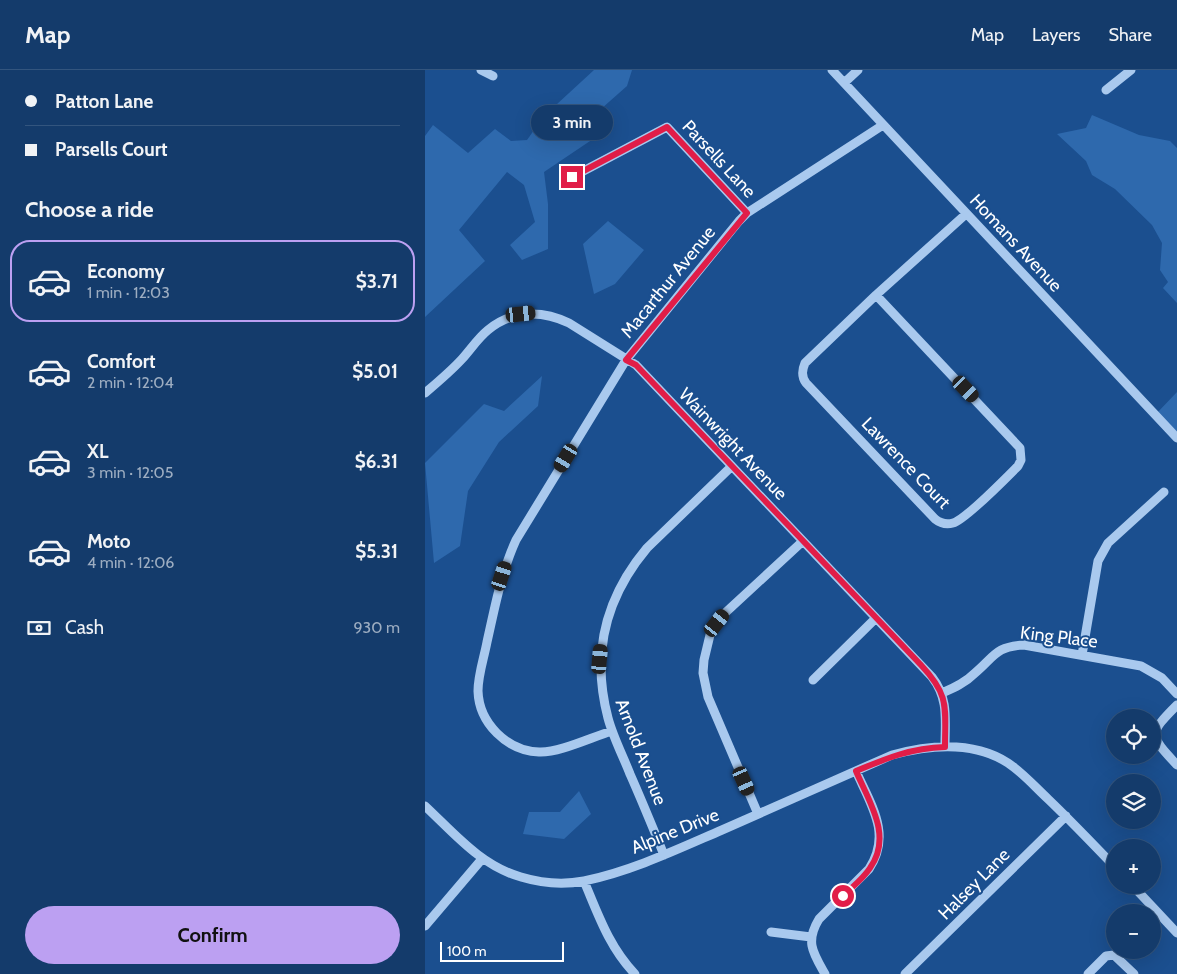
<!DOCTYPE html>
<html lang="en">
<head>
<meta charset="utf-8">
<style>
	body { margin:0; font-family:Cabin,sans-serif; background:#1d4271; color:#f1f3f6; height:100vh; display:flex; flex-direction:column; font-size:19px; white-space:nowrap }
	* { box-sizing:border-box; margin:0 }
	p { font-size:16px; color:#9dadc1 }
	.icon { flex:none; width:28px; height:28px; fill:none; stroke:currentColor; stroke-width:2; stroke-linecap:round; stroke-linejoin:round }
	.map { position:relative; flex:1; overflow:hidden }
	.sheet { display:flex; flex-direction:column; background:#143b6b; width:425px }
	.sheet>* { flex:none }
	.hud { display:grid; align-content:center; height:110px; padding:0 25px; background:#143b6b }
	.controls { position:absolute; left:681px; top:639px; display:grid; gap:10px }
	.controls a { display:grid; place-items:center; width:55px; height:55px; border-radius:50%; background:#143b6b; box-shadow:0 5px 20px #0002,0 0 0 1px #33557e; font-size:25px }
	.scale { position:absolute; left:15px; bottom:12px; width:124px; box-sizing:border-box; padding-left:5px; border:2px solid #fff; border-top:0; font-size:14px; line-height:18px; white-space:nowrap; color:#fff; -webkit-text-stroke:4px #1b4f8f; paint-order:stroke }
	.end { position:absolute; width:22px; height:22px; margin:-11px; border:6px solid #e11d48; background:#fff; box-shadow:0 0 0 2px #fff }
	.from { border-radius:50% }
	.bubble { position:absolute; height:35px; border-radius:18px; background:#143b6b; box-shadow:0 5px 20px #0002,0 0 0 1px #33557e; font-size:16px; font-weight:700; line-height:35px; text-align:center }
	.car { position:absolute; width:15px; height:30px; margin:-15px -8px; border-radius:6px; box-shadow:0 0 4px 1px #0007; background:linear-gradient(#222 24%,#8ab4d8 0 40%,#222 0 76%,#8ab4d8 0 86%,#222 0) }
	.hud b { display:flex; align-items:center; gap:18px; height:48px; font-size:19px }
	.hud b+b { border-top:1px solid #33557e }
	.hud i { width:12px; height:12px; background:#f1f3f6 }
	ul { padding:0; list-style:none }
	li { display:flex; align-items:center; gap:15px; height:82px; margin:0 10px 8px; padding:0 15px; border:2px solid transparent; border-radius:20px }
	li div { flex:1 }
	li b { display:block; font-size:19px }
	li em { font-style:normal; font-weight:700 }
	li.active { border-color:#bca0f2 }
	li>.icon { width:45px; height:45px; stroke-width:1.5 }
	h2 { padding:0 25px; font-size:22px; line-height:60px }
	.pay { display:flex; align-items:center; gap:12px; height:55px; padding:0 25px; font-size:19px }
	.pay p { margin-inline-start:auto }
	.cta { display:flex; gap:10px; margin-top:auto; padding:10px 25px }
	.cta a { flex:1; height:58px; border-radius:30px; background:#bca0f2; color:#111; font-size:20px; font-weight:700; line-height:58px; text-align:center }
	header { display:flex; align-items:center; gap:30px; box-sizing:border-box; height:70px; padding:0 25px; background:#143b6b; border-bottom:1px solid #33557e }
	header strong { font-size:24px }
	nav { display:flex; gap:28px; margin-inline-start:auto; font-size:18px }
	main { display:flex; flex:1; min-height:0 }
	.map>svg:first-child { display:block }
	.green { fill:#2e69ad }
	.lines { fill:none; stroke-linecap:round; stroke-linejoin:round }
	.minor { stroke:#a9c9ee; stroke-width:9 }
	.route { stroke:#e11d48; stroke-width:6 }
	.labels { text-anchor:middle; stroke-width:4; stroke-linejoin:round; paint-order:stroke }
	.street-label { font-size:18px; fill:#fff; stroke:#1b4f8f }
</style>
</head>
<body>
<header>
<strong>Map</strong>
<nav><a>Map</a><a>Layers</a><a>Share</a></nav>
</header>
<main>
<section class="sheet">
<div class="hud">
<b><i class="from"></i>Patton Lane</b>
<b><i></i>Parsells Court</b>
</div>
<h2>Choose a ride</h2>
<ul>
<li class="active"><svg class="icon" aria-label="car" viewBox="0 0 24 24"><path d="M5 17H2v-5l4-1 3-4h7l3 4 3 1v5h-3M9 17h6M6 11h13"/><circle cx="7" cy="17" r="2"/><circle cx="17" cy="17" r="2"/></svg><div><b>Economy</b><p>1 min · 12:03</p></div><em>$3.71</em></li>
<li><svg class="icon" aria-label="car" viewBox="0 0 24 24"><path d="M5 17H2v-5l4-1 3-4h7l3 4 3 1v5h-3M9 17h6M6 11h13"/><circle cx="7" cy="17" r="2"/><circle cx="17" cy="17" r="2"/></svg><div><b>Comfort</b><p>2 min · 12:04</p></div><em>$5.01</em></li>
<li><svg class="icon" aria-label="car" viewBox="0 0 24 24"><path d="M5 17H2v-5l4-1 3-4h7l3 4 3 1v5h-3M9 17h6M6 11h13"/><circle cx="7" cy="17" r="2"/><circle cx="17" cy="17" r="2"/></svg><div><b>XL</b><p>3 min · 12:05</p></div><em>$6.31</em></li>
<li><svg class="icon" aria-label="car" viewBox="0 0 24 24"><path d="M5 17H2v-5l4-1 3-4h7l3 4 3 1v5h-3M9 17h6M6 11h13"/><circle cx="7" cy="17" r="2"/><circle cx="17" cy="17" r="2"/></svg><div><b>Moto</b><p>4 min · 12:06</p></div><em>$5.31</em></li>
</ul>
<div class="pay"><svg class="icon" aria-label="cash" viewBox="0 0 24 24"><path d="M3 7h18v10H3z"/><circle cx="12" cy="12" r="2"/></svg>Cash<p>930 m</p></div>
<div class="cta"><a>Confirm</a></div>
</section>
<div class="map">
<svg width="752" height="904" viewBox="0 0 752 904">
	<rect width="100%" height="100%" fill="#1b4f8f"/>
	<!-- green -->
	<path class="green" d="M169,0H207L202,16L159,54L171,67L119,102L123,134V179L97,190L85,175L110,152L99,115L82,102L34,160L60,191L0,247V66L8,55L43,83L70,59L86,71L102,70L119,46Z
		M667,45L714,65L745,71L752,78V233L738,218L743,212L735,200L737,173L727,155L690,119L667,105L661,91L632,64L661,58Z
		M183,151L219,180L190,214L169,224L158,174Z
		M117,306L113,336L74,372L43,421L35,476L9,493L0,393L59,334L79,341Z
		M752,322V365L731,344Z
		M154,721L166,744L139,769L98,764L104,742H135Z"/>
	<g class="lines">
		<!-- minor -->
		<path class="minor" d="M56,0L68,6
			M407,0L752,368
			M419,13L433,0
			M681,20L706,0
			M147,107L242,57L322,143
			M451,225L595,378L596,390L593,396C582,407 540,450 528,453C521,455 515,453 510,449L381,313C376,306 377,300 380,293L451,225L541,144
			M0,323C13,312 26,301 37,289C46,279 53,268 63,260C87,240 117,240 144,253L211,295L507,607C524,629 520,650 520,677
			M657,585L673,491L683,473L739,422
			M388,610L451,548
			M517,623C529,618 540,613 550,603C569,587 571,576 599,575L716,596L737,608L752,624
			M752,635C723,664 724,665 752,695
			M187,661C167,667 134,683 114,682C82,681 54,653 53,621C53,605 59,588 62,572C70,537 76,503 91,470L201,290L314,151L322,143L458,55
			M0,736C29,763 56,796 96,807C116,813 138,815 159,811C207,801 253,779 297,760C354,735 410,710 467,685C504,675 549,671 583,693C598,703 610,717 623,729C646,751 668,774 690,797
			M333,744L283,627L278,603L279,590L285,565L300,543L378,471
			M239,785C228,758 217,731 205,704C198,686 188,667 183,648C166,584 180,528 222,478L307,396
			M159,811C173,844 184,877 210,904
			M707,815L752,863
			M0,856L57,789
			M346,862L386,867
			M400,904C388,883 380,872 394,849L444,799C467,764 446,735 431,701
			M480,904L641,746
			M663,904L681,886L689,885L709,904"/>
	</g>
	<g class="lines">
		<!-- route -->
		<path class="route" d="M147,107L242,57L322,143L201,290L211,295L496,595C525,626 520,637 520,677C486,678 462,688 431,701C444,732 468,766 445,798C438,809 427,817 418,826"/>
	</g>
	<g class="labels">
		<!-- street labels -->
		<g class="street-label">
			<text transform="translate(294 89) rotate(47)" y="6">Parsells Lane</text>
			<text transform="translate(591 173) rotate(47)" y="6">Homans Avenue</text>
			<text transform="translate(243 212) rotate(-51)" y="6">Macarthur Avenue</text>
			<text transform="translate(308 374) rotate(46)" y="6">Wainwright Avenue</text>
			<text transform="translate(481 393) rotate(46)" y="6">Lawrence Court</text>
			<text transform="translate(634 567) rotate(7)" y="6">King Place</text>
			<text transform="translate(216 682) rotate(69)" y="6">Arnold Avenue</text>
			<text transform="translate(250 761) rotate(-22)" y="6">Alpine Drive</text>
			<text transform="translate(549 814) rotate(-45)" y="6">Halsey Lane</text>
		</g>
	</g>
</svg>
<div class="controls">
<a><svg class="icon" aria-label="locate" viewBox="0 0 24 24"><circle cx="12" cy="12" r="6"/><path d="M12 2v4M12 18v4M2 12h4M18 12h4"/></svg></a>
<a><svg class="icon" aria-label="layers" viewBox="0 0 24 24"><path d="M12 4l9 5-9 5-9-5zM3 14l9 5 9-5"/></svg></a>
<a>+</a>
<a>−</a>
</div>
<div class="scale">100 m</div>
<i class="end from" style="left:418px;top:826px"></i>
<i class="end" style="left:147px;top:107px"></i>
<div class="bubble" style="left:106px;top:35px;width:82px">3 min</div>
<i class="car" style="left:96px;top:244px;rotate:84deg"></i>
<i class="car" style="left:541px;top:319px;rotate:136deg"></i>
<i class="car" style="left:141px;top:388px;rotate:211deg"></i>
<i class="car" style="left:77px;top:506px;rotate:18deg"></i>
<i class="car" style="left:292px;top:553px;rotate:38deg"></i>
<i class="car" style="left:175px;top:589px;rotate:5deg"></i>
<i class="car" style="left:319px;top:711px;rotate:156deg"></i>
</div>
</main>
</body>
</html>
